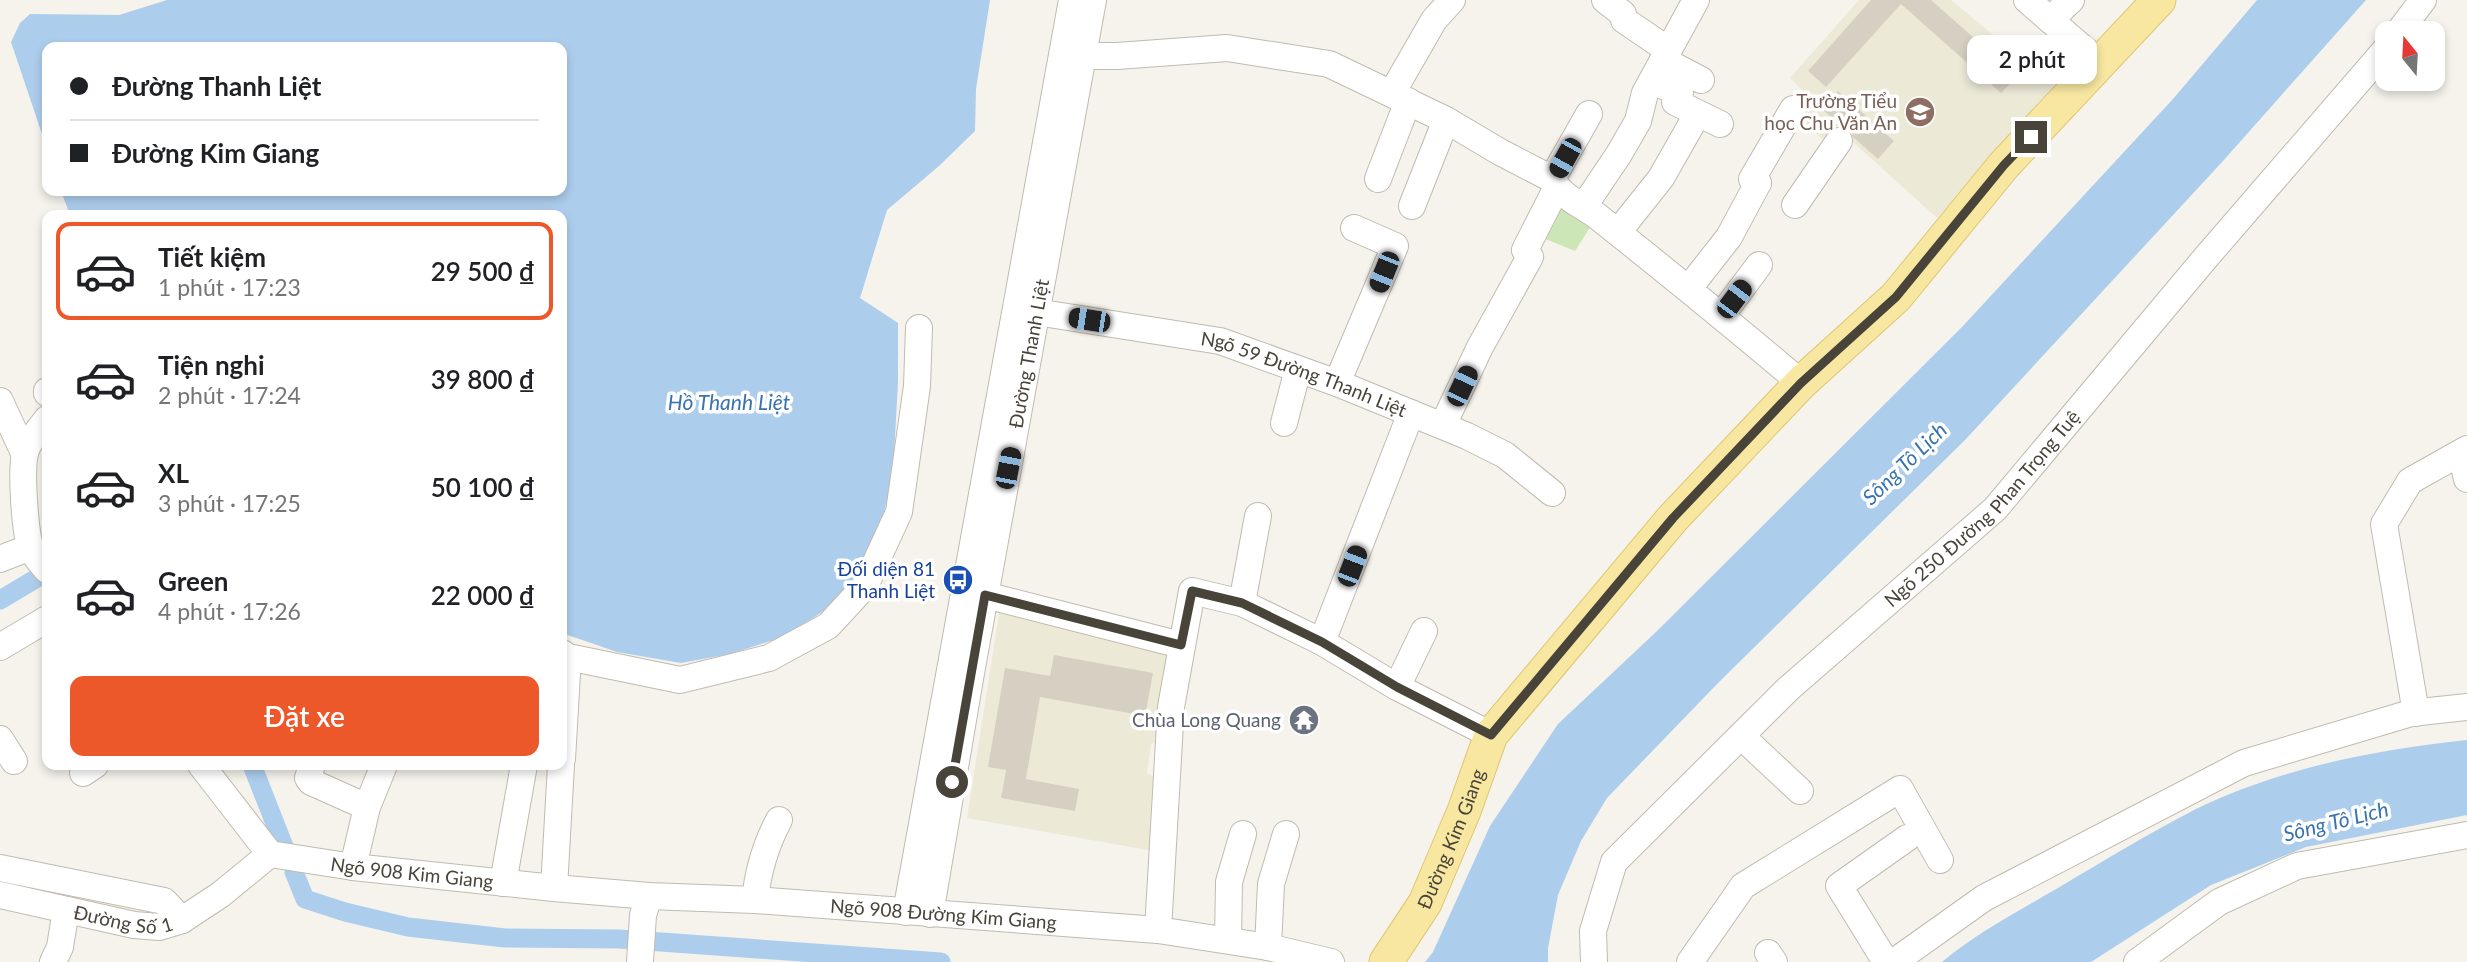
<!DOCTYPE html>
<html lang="vi">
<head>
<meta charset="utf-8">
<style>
	body { margin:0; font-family:Lato,sans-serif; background:#f2f2f2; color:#202124; height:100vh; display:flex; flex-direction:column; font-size:26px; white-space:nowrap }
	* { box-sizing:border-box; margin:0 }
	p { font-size:23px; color:#757577 }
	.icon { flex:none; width:38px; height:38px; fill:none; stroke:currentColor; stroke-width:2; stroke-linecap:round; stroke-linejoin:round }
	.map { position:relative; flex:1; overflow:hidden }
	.details { position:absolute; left:42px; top:210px; width:525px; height:560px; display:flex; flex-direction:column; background:#fff; border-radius:14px; box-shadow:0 4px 10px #0003 }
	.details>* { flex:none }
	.hud { position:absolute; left:42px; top:42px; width:525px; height:154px; border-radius:14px; box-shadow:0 4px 10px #0003; display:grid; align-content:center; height:154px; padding:0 28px; background:#fff }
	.needle { width:46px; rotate:342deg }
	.tools { position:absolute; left:2375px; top:21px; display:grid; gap:14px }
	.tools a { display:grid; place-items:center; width:70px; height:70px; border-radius:14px; background:#fff; box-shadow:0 4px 10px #0003; font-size:35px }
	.end { position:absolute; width:32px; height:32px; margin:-16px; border:9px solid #49443a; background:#fff; box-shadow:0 0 0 4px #fff }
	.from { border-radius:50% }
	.bubble { position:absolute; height:49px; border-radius:14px; background:#fff; box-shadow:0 4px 10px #0003; font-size:23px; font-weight:600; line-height:49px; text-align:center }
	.car { position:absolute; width:21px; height:42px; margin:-21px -10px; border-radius:9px; box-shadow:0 0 5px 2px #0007; background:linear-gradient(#222 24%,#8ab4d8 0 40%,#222 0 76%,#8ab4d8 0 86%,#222 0) }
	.hud b { display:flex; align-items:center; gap:24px; height:66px; font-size:26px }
	.hud b+b { border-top:2px solid #e0e0e0 }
	.hud i { width:18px; height:18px; background:#202124 }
	ul { padding:12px 0 0; list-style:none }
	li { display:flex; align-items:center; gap:21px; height:98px; margin:0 14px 10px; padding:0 14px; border:4px solid transparent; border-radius:14px }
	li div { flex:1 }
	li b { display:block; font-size:26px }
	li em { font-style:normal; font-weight:600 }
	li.current { border-color:#ed582a }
	li>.icon { width:63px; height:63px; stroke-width:1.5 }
	.primary-button { display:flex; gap:14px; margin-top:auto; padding:14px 28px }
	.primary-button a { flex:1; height:80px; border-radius:14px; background:#ed582a; color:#fff; font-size:28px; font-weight:600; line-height:80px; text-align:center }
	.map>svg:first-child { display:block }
	.education { fill:#ede9d7 }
	.green { fill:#cde6b7 }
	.water { fill:#adcded }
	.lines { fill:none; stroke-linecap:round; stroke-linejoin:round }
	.canal { stroke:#adcded; stroke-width:19 }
	.building { fill:#d6d0c2 }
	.minor-casing { stroke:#c0bbae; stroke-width:28 }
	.major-casing { stroke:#dec671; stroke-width:35 }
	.minor { stroke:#fff; stroke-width:26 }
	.major { stroke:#f8e7a1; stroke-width:33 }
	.route { stroke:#49443a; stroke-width:9 }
	.labels { text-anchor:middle; stroke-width:7; stroke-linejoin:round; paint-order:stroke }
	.education-label { font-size:19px; fill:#785e54; stroke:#fff; text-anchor:end }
	.street-label { font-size:19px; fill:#49443a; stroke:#fff }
	.transit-label { font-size:19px; fill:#164399; stroke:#fff; text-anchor:end }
	.worship-label { font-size:19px; fill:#5b616d; stroke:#fff; text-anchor:end }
	.water-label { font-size:21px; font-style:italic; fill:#3873b0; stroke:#fff }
</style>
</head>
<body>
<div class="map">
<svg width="2467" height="962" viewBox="0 0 2467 962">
	<rect width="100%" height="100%" fill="#f5f3ec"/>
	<!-- education -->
	<path class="education" d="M1859,0H1951L2056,87L1937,218L1843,133L1830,145L1800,121L1815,103L1790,78Z
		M1000,608L1171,653L1162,739L1151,744L1147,773L1160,780L1154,851L967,818Z"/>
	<!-- green -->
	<path class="green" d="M1552,202L1593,223L1575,251L1543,238Z"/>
	<!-- water -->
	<path class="water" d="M167,0H990L976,89L975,131L939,166L887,210L860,298L898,323V383L893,473L880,530L849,594L786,636L730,654L681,663L617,652L562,633V215H70L61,191H562V47H47V149L11,42L20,23L30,14L119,15Z
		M2257,0H2366L2223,161L1965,440L1720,681L1607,798L1581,841L1558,895L1548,948V962H1425L1433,952L1490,826L1558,724L1656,632L1962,327L2173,99Z
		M2467,740V815L2306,847L2211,885L2091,962H1942C1975,934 2020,910 2058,888C2103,861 2149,833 2196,809C2280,768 2375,750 2467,740Z"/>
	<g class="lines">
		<!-- canal -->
		<path class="canal" d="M0,600L47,572
			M252,765L285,849
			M294,872L305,899L345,912L408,927L505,938L619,939L941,962"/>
	</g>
	<!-- building -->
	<path class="building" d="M1871,0H1931L2017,76L2001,93L1901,4L1826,87L1808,71Z
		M1838,91L1894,141L1878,159L1854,138L1848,128L1840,125L1822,109Z
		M1054,655L1153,673L1145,716L1040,697L1026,779L1079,789L1075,811L1001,798L1006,770L988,767L1005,668L1050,676Z"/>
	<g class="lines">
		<!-- minor casing -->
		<g class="minor-casing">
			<g id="minor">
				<path d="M1605,0L1623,14L1624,20L1668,50"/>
				<path d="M2027,0L2100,63"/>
				<path d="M2050,20L2071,0"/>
				<path d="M2398,33L2423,0"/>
				<path d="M1084,56H1117L1227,48L1329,64L1446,120L1500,152L1552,179C1560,196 1582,205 1597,216C1666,271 1734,326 1801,383"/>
				<path d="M1663,60L1701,80"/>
				<path d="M1652,81L1680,93L1675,102L1720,124"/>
				<path d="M1392,93L1434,20L1452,0"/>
				<path d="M1378,179L1408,101"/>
				<path d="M1552,179L1589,114"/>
				<path d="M1758,183L1752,179L1793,109"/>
				<path d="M1795,205L1839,141"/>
				<path d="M1412,206L1446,120"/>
				<path d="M1584,206L1619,154L1638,121L1645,93L1696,0"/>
				<path d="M1618,232L1661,178L1694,120"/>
				<path d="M1689,288L1729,237L1758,183"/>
				<path id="s1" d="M1036,312L1220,341L1337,383L1467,436L1505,455L1552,493"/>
				<path d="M1721,316L1759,265"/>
				<path d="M1337,383L1395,246L1354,228"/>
				<path d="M47,391V393"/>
				<path d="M0,401L24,453"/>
				<path d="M47,419C40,429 30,438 26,450C20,466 25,533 31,549C34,556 42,564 47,570"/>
				<path d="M1284,423L1298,369"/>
				<path d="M1443,425L1480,347L1530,257L1525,250L1556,189"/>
				<path d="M2461,453L2467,479"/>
				<path d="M0,559L23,550H31"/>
				<path d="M985,595L1181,645"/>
				<path d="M1242,603L1258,516"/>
				<path d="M1322,642L1411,413"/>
				<path d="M0,647L47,619"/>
				<path d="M562,653L568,657L680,680L769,658L828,626L865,586L899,512L917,386L919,328"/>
				<path d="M1397,687L1424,631"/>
				<path d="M2416,713L2384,524L2410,481L2467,449"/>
				<path d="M1741,736L1800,791"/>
				<path d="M0,739L14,761"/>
				<path d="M562,759L568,657"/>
				<path id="s2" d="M201,765L270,854L353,867L554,888L649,896L755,900L1158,930L1268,947L1331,962"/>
				<path d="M312,765L308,778L311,782L367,807"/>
				<path d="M83,773L95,765"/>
				<path d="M353,867L367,807L384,765"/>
				<path d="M0,868L164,901L182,920"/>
				<path d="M503,883L524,765"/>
				<path d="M554,888L561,765"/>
				<path id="s3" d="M0,895L134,925L159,927L182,920L220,895L270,854"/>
				<path d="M755,900C758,870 765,846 779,820"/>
				<path d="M906,912L1072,0"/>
				<path id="s4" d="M930,914L971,673L1093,0"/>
				<path d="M1158,930L1171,707L1192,591L1242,603L1322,642L1397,687L1491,735"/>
				<path d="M1228,940L1229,882L1243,834"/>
				<path d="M1268,947L1271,884L1286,834"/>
				<path d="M1768,953L1774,962"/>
				<path d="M53,962L60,947L66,910"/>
				<path d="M640,962L643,915L649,896"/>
				<path id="s5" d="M1594,962L1593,931L1614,862L1788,689L1995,509L2208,255L2387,48"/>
				<path d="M1690,962L1743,886L1900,789L1940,860"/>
				<path d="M1886,962L1839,886L1907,838"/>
				<path d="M1894,962L1984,898L2244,763L2411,713L2467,707"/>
				<path d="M2137,962L2219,902L2297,866L2467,835"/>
			</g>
		</g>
		<!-- major casing -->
		<g class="major-casing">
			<g id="major">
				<path id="s6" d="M1386,962L1425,903L1464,811L1491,735L1673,518L1801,383L1896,297L2004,165L2159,0"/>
			</g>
		</g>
		<!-- minor -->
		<use href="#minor" class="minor"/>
		<!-- major -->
		<use href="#major" class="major"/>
	</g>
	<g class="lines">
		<!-- route -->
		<path class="route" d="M952,782L985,595L1181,645L1192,591L1242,603L1322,642L1397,687L1491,735L1673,518L1801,383L1896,297L2004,165L2031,137"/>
	</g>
	<!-- icons -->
	<defs>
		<g id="school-disc" transform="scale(1.575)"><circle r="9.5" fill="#8d6e63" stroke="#fff"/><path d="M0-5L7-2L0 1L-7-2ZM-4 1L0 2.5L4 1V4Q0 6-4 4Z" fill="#fff"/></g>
		<g id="bus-disc" transform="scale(1.575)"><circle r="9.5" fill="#1a4fb4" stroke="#fff"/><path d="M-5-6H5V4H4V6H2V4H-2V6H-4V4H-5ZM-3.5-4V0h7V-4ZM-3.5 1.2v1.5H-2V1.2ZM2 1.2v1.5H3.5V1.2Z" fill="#fff"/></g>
		<g id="temple-disc" transform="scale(1.575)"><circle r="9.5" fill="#6b7280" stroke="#fff"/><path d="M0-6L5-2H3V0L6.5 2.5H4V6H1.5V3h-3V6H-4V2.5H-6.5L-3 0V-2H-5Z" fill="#fff"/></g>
	</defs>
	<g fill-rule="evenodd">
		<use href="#school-disc" x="1920" y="112"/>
		<use href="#bus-disc" x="958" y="580"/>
		<use href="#temple-disc" x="1304" y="720"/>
	</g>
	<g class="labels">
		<!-- education labels -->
		<g class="education-label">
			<text x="1897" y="108">Trường Tiểu<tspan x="1897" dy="22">học Chu Văn An</tspan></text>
		</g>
		<!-- street labels -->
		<g class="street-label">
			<text dy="7" stroke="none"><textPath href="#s4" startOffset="569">Đường Thanh Liệt</textPath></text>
			<text dy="7" stroke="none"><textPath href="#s1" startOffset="276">Ngõ 59 Đường Thanh Liệt</textPath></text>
			<text dy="7" stroke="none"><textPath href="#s5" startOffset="614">Ngõ 250 Đường Phan Trọng Tuệ</textPath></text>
			<text dy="7" stroke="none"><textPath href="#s6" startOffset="140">Đường Kim Giang</textPath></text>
			<text dy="7" stroke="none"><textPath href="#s2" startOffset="256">Ngõ 908 Kim Giang</textPath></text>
			<text dy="7" stroke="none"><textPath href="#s2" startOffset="789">Ngõ 908 Đường Kim Giang</textPath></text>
			<text dy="7" stroke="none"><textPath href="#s3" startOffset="126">Đường Số 1</textPath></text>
		</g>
		<!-- transit labels -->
		<g class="transit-label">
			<text x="935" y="576">Đối diện 81<tspan x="935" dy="22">Thanh Liệt</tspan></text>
		</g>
		<!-- worship labels -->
		<g class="worship-label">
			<text x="1281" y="727">Chùa Long Quang</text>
		</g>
		<!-- water labels -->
		<g class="water-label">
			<text x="729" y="410">Hồ Thanh Liệt</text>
			<text transform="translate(1905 464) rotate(-44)" y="7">Sông Tô Lịch</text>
			<text transform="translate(2336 822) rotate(-14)" y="7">Sông Tô Lịch</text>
		</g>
	</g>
</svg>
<div class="tools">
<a><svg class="needle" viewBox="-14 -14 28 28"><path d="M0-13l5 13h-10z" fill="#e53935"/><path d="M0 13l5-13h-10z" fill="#757577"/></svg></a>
</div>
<i class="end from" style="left:952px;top:782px"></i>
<i class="end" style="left:2031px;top:137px"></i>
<div class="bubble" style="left:1967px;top:35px;width:130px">2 phút</div>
<i class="car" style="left:1565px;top:158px;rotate:209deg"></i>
<i class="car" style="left:1384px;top:272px;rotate:202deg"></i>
<i class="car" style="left:1734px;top:299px;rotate:37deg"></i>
<i class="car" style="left:1089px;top:320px;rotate:279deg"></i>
<i class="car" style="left:1462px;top:386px;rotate:25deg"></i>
<i class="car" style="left:1008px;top:468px;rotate:11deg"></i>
<i class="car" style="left:1352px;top:566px;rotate:21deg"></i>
<div class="hud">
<b><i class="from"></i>Đường Thanh Liệt</b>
<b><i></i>Đường Kim Giang</b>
</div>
<section class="details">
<ul>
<li class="current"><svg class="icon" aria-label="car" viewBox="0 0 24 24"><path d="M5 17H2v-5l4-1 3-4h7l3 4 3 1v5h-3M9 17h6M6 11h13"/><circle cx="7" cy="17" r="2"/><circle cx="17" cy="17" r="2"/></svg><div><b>Tiết kiệm</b><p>1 phút · 17:23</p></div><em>29 500 ₫</em></li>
<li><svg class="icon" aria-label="car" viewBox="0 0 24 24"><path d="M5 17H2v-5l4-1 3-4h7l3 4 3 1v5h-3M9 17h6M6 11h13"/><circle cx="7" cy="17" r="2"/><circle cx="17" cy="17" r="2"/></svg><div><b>Tiện nghi</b><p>2 phút · 17:24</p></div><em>39 800 ₫</em></li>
<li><svg class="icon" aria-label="car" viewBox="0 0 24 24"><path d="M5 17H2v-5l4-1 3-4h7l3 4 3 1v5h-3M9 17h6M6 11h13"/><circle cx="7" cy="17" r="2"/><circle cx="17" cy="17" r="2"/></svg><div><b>XL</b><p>3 phút · 17:25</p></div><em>50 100 ₫</em></li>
<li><svg class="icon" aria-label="car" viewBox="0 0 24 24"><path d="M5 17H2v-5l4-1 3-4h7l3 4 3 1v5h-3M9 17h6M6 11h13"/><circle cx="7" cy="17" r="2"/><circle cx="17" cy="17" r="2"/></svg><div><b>Green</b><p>4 phút · 17:26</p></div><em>22 000 ₫</em></li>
</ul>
<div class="primary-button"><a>Đặt xe</a></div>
</section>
</div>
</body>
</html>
